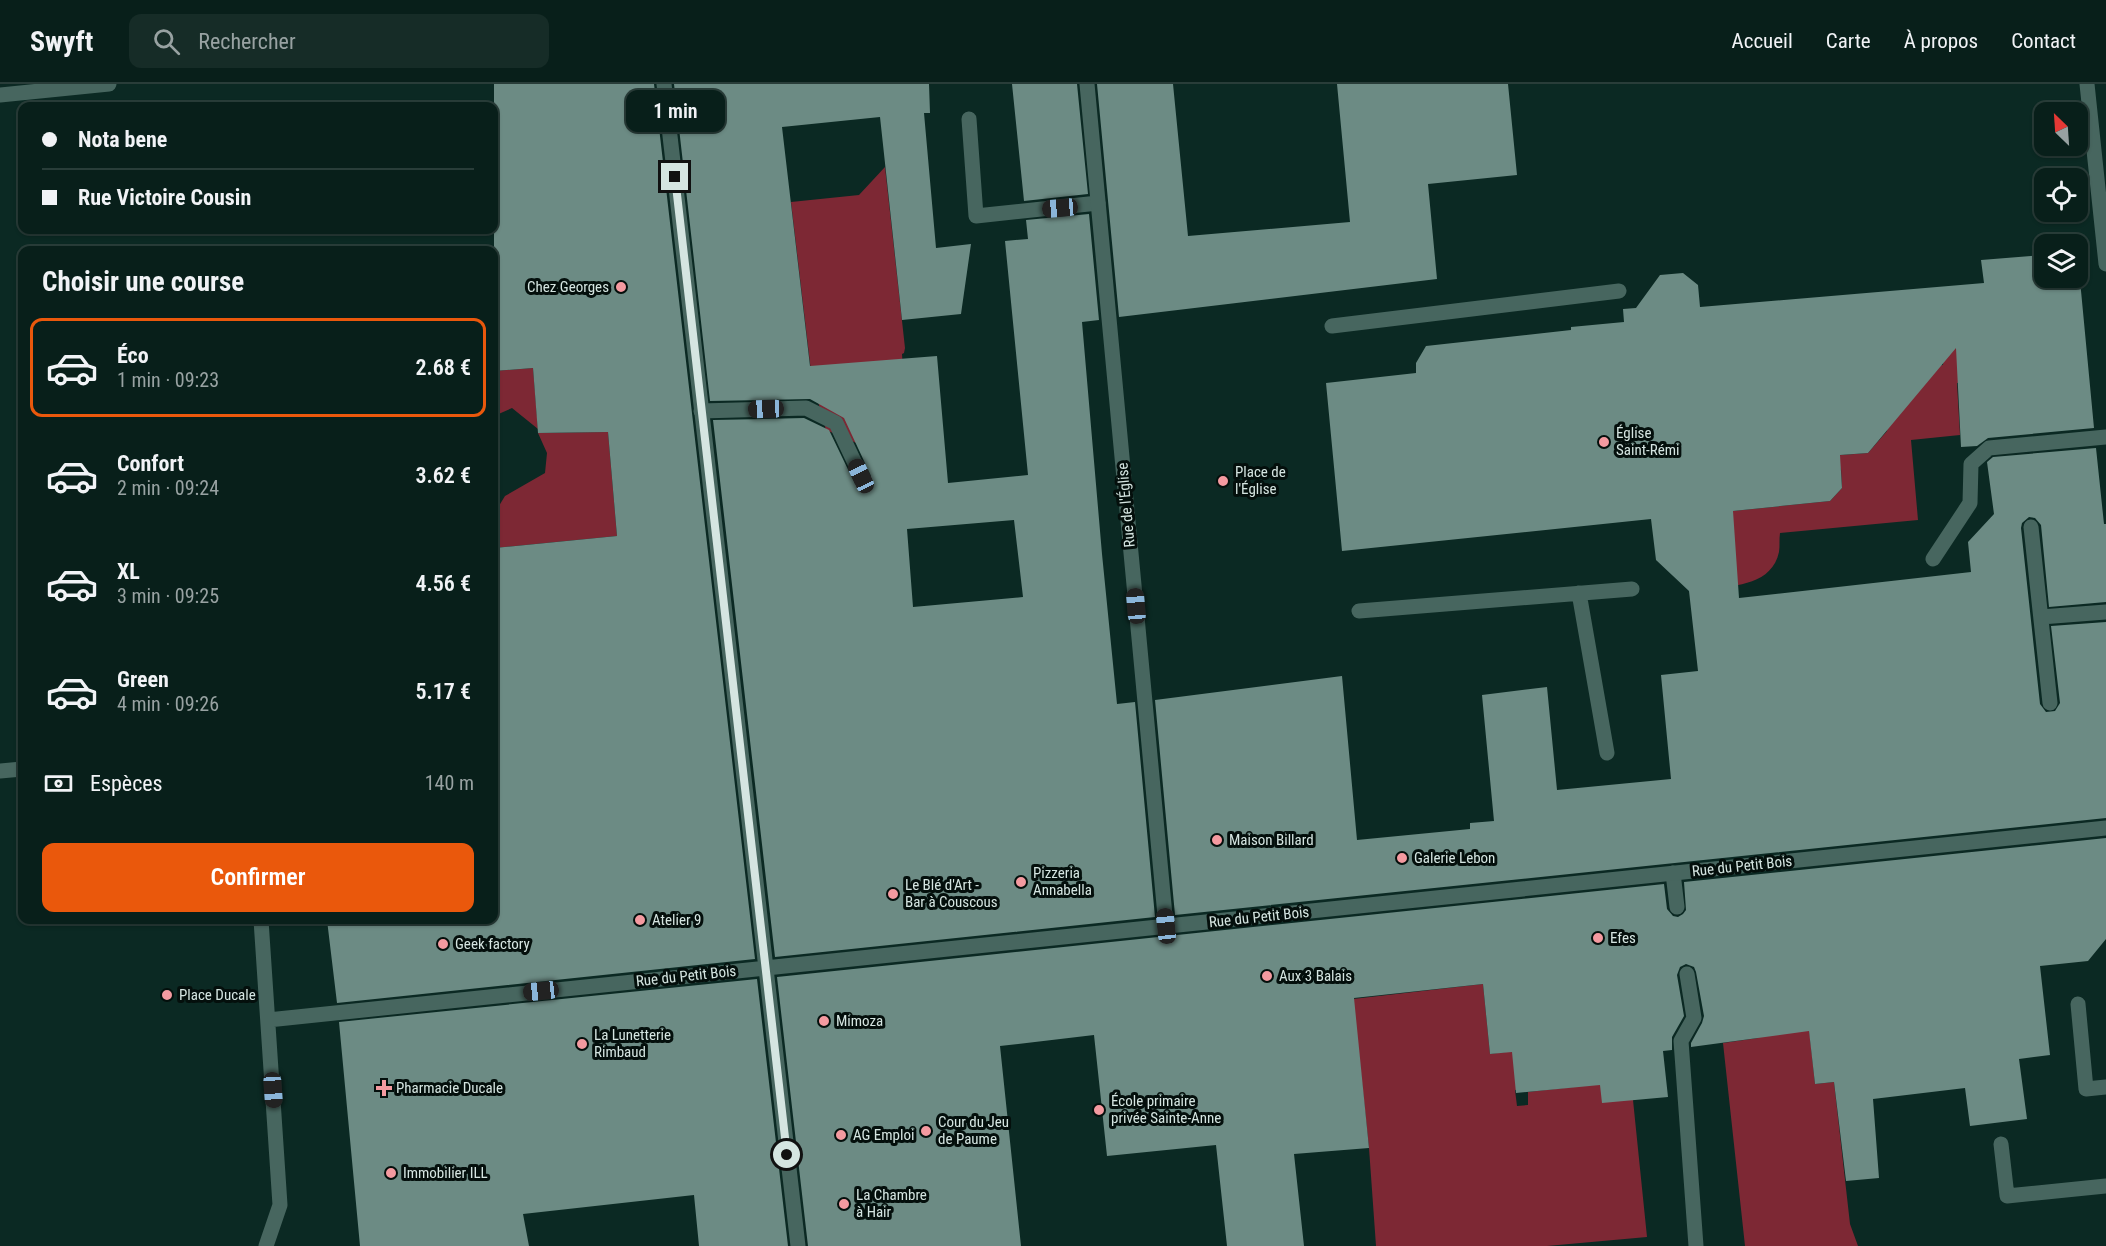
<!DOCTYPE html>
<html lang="fr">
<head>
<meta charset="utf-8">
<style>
	body { margin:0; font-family:"Roboto Condensed",sans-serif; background:#162c27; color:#f1f3f6; height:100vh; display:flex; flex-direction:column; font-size:22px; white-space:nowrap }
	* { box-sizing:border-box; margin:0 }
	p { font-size:20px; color:#98a2a2 }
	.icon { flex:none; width:33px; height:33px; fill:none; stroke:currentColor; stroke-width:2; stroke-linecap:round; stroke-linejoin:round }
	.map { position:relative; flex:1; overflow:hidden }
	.panel { position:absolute; left:18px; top:162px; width:480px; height:678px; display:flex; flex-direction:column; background:#081f1a; border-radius:12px; box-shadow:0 2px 4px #0004,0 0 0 2px #293d39 }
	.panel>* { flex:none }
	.guide { position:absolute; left:18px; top:18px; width:480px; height:132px; border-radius:12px; box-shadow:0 2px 4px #0004,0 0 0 2px #293d39; display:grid; align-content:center; height:132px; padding:0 24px; background:#081f1a }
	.needle { width:39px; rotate:335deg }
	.controls { position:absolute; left:2034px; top:18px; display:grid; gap:12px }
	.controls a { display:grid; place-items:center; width:54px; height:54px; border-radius:12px; background:#081f1a; box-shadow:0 2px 4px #0004,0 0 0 2px #293d39; font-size:30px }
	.end { position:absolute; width:27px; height:27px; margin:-14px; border:8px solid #d5e5e1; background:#111; box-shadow:0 0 0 3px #111 }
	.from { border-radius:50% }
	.bubble { position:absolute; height:42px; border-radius:12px; background:#081f1a; box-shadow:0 2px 4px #0004,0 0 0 2px #293d39; font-size:20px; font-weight:600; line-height:42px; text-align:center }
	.car { position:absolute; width:18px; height:36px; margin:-18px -9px; border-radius:8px; box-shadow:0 0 4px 2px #0007; background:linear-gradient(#222 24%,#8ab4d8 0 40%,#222 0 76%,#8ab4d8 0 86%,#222 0) }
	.guide b { display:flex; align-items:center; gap:21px; height:57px; font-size:22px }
	.guide b+b { border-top:2px solid #293d39 }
	.guide i { width:15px; height:15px; background:#f1f3f6 }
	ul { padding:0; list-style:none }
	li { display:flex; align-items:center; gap:18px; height:99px; margin:0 12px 9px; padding:0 12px; border:3px solid transparent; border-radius:12px }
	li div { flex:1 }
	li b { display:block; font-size:22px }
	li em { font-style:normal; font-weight:600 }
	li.on { border-color:#ea580c }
	li>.icon { width:54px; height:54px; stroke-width:1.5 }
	h2 { padding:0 24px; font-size:27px; line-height:72px }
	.pay { display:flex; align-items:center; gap:15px; height:66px; padding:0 24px; font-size:22px }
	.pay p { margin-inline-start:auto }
	.primary-button { display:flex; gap:12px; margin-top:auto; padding:12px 24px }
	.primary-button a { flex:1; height:69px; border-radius:12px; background:#ea580c; color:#fff; font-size:24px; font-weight:600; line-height:69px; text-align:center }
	header { display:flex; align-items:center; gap:36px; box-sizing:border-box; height:84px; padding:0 30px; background:#081f1a; border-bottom:2px solid #293d39 }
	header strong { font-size:28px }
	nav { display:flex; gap:33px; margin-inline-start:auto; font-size:21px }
	.search { width:420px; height:54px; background:#162c27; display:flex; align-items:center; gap:15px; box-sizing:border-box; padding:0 21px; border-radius:12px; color:#98a2a2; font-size:22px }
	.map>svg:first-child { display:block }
	.green { fill:#7d2834 }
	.building { fill:#6c8b84; fill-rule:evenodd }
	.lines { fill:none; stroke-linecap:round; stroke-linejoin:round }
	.service { stroke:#47665f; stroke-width:15 }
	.minor { stroke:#47665f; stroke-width:15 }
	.route { stroke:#d5e5e1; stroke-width:8 }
	.poi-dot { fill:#f49aa0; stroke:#040f0c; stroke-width:2 }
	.labels { text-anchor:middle; stroke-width:6; stroke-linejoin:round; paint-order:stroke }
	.poi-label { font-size:15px; fill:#d5e5e1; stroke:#040f0c; text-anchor:start }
	.street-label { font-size:15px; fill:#d5e5e1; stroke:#040f0c }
</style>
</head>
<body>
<header>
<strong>Swyft</strong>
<div class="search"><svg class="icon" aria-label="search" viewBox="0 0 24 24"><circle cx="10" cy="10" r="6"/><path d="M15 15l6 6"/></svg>Rechercher</div>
<nav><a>Accueil</a><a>Carte</a><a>À propos</a><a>Contact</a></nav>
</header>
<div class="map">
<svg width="2106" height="1162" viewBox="0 0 2106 1162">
	<rect width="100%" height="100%" fill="#0b2923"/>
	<!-- green -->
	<path class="green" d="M885,83L905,264L904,269L902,270L903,286L887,372L826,346L812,296L791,118L859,111Z
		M1954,255L1988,296L1957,299L1960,351L1911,356L1918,436L1780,449C1779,455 1780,462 1779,468C1772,500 1737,502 1711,504L1733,427L1830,417L1842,404L1841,385L1828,372L1868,369L1887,347L1894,285L1943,281L1944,267Z
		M533,284L538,345L512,324L494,332V287Z
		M608,348L617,452L494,464V430L505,412L545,389L547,369L538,349Z
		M1802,878L1815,1000L1834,998L1850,1140L1858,1162H1745L1723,959L1758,954Z
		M1483,900L1490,970L1521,966L1525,1005L1515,1006L1517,1022L1528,1021V1008L1573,1003L1569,959L1633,1016L1647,1153L1547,1162H1376L1369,1064L1353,915Z"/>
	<!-- building -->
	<path class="building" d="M494,0H654L755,875L337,919L327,836H494V464L617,452L608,348L538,349L533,284L494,287Z
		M674,0H929L930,29H924L936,164L971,160L961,230L902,236L880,33L782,43L810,282L937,272L948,399L1028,391L1005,157L1028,155L1026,136L1089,130L1099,236L1082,238L1102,470L1117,620L1135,618L1155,833L775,873L713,336L804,334L829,346L855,400L860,402L866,400L871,392L844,334L810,315L710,317ZM1014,436L1023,513L913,523L907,445Z
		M1012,0H1077L1088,110L1024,117Z
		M1097,0H1173L1188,152L1350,138L1337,0H1508L1517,91L1428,100L1437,195L1119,233Z
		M2044,171V194H2078V175L2094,344L1988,354L1977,362L1961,363L1956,264L1868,369L1840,371L1842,404L1830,417L1733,427L1739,514L1971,488L1968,458L1994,430L1987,378L1993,373L2096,364L2104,440H2106V518L2049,523L2041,441L2035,434L2029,433L2022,439L2021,444L2040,620L2046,628L2055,627L2060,619L2051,542L2106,538V734L1175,831L1155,616L1342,592L1357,756L1470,745V739L1494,737L1482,611L1547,603L1557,706L1671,695L1661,591L1698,587L1689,507L1656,476L1651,435L1342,467L1326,299L1416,289V279L1426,262L1571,246V243L1624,238L1623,225L1636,224L1660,191L1683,189L1698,201L1700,223L1984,199L1981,176Z
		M2106,754V855L2088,877L2040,882L2050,971L2019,975L2027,1035L1970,1042L1965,1004L1873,1015L1879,1094L1846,1097L1834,998L1815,1000L1809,947L1691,963V959L1702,939L1704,932L1696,888L1694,883L1686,880L1680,883L1677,891L1684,932L1672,953V966L1663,967L1668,1013L1602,1019L1600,1001L1516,1009L1512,968L1490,970L1483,900L1354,914L1369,1064L1294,1070L1304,1162H1227L1216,1061L1107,1072L1094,951L1000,962L1021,1162H808L777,893L1664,800L1667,825L1673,832L1678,833L1683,830L1686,826L1684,798Z
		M757,895L788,1162H699L694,1111L523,1130L529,1162H360L339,938Z"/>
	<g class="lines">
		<!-- service -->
		<path class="service" d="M969,35L976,132L1098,119
			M1332,242L1619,207
			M701,327L806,324L836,339L861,392
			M2031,443L2050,619
			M1933,475L1970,419L1971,380L1989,364L2106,353
			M1579,509L1607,669
			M1359,527L1632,505
			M2041,533L2106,528
			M1673,789L1677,823
			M1687,890L1694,934L1681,957L1696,1162
			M2078,920L2086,1005L2106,1003
			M2001,1060L2007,1112L2106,1102"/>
		<!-- minor -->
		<path class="minor" d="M664,0L798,1162
			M1087,0L1166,842
			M2087,0L2106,180
			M0,11L109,0
			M0,687L22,685
			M261,836L280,1121L266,1162
			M268,936L2106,744"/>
	</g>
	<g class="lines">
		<!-- route -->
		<path class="route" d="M675,93L787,1071"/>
	</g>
	<!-- markers -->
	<g class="poi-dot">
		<circle cx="621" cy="203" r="6"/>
		<circle cx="1604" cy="358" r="6"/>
		<circle cx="1223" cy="397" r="6"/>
		<circle cx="1217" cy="756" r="6"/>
		<circle cx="1402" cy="774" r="6"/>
		<circle cx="1021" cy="798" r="6"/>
		<circle cx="893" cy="810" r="6"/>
		<circle cx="640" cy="836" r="6"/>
		<circle cx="1598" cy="854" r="6"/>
		<circle cx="443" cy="860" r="6"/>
		<circle cx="1267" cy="892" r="6"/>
		<circle cx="167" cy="911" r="6"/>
		<circle cx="824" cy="937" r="6"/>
		<circle cx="582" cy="960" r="6"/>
		<path d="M381 995h6v6h6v6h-6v6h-6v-6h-6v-6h6z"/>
		<circle cx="1099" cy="1026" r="6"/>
		<circle cx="926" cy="1047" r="6"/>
		<circle cx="841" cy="1051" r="6"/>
		<circle cx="391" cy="1089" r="6"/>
		<circle cx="844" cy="1120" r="6"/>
	</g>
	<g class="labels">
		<!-- poi labels -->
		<g class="poi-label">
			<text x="609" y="208" text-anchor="end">Chez Georges</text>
			<text x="1616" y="354">Église<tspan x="1616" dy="17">Saint-Rémi</tspan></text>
			<text x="1235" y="393">Place de<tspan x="1235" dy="17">l'Église</tspan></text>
			<text x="1229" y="761">Maison Billard</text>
			<text x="1414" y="779">Galerie Lebon</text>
			<text x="1033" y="794">Pizzeria<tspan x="1033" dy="17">Annabella</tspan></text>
			<text x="905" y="806">Le Blé d'Art -<tspan x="905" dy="17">Bar à Couscous</tspan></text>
			<text x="652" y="841">Atelier 9</text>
			<text x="1610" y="859">Efes</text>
			<text x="455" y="865">Geek factory</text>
			<text x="1279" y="897">Aux 3 Balais</text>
			<text x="179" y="916">Place Ducale</text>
			<text x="836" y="942">Mimoza</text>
			<text x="594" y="956">La Lunetterie<tspan x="594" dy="17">Rimbaud</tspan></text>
			<text x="396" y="1009">Pharmacie Ducale</text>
			<text x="1111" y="1022">École primaire<tspan x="1111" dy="17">privée Sainte-Anne</tspan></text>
			<text x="938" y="1043">Cour du Jeu<tspan x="938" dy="17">de Paume</tspan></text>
			<text x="853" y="1056">AG Emploi</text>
			<text x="403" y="1094">Immobilier ILL</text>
			<text x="856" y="1116">La Chambre<tspan x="856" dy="17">à Hair</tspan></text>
		</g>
		<!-- street labels -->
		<g class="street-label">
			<text transform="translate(1126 421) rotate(-95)" y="5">Rue de l'Église</text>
			<text transform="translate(1742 782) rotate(-6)" y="5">Rue du Petit Bois</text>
			<text transform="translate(1259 833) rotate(-6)" y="5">Rue du Petit Bois</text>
			<text transform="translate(686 892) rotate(-6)" y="5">Rue du Petit Bois</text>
		</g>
	</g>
</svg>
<div class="controls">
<a><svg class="needle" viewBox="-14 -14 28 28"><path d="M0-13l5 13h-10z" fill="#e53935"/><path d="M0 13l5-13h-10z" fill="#98a2a2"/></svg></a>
<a><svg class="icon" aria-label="locate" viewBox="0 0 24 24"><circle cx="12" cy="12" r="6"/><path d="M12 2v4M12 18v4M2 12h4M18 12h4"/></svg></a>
<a><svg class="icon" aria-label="layers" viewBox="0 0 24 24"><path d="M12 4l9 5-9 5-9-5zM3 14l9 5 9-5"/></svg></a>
</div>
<i class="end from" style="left:787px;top:1071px"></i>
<i class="end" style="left:675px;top:93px"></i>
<div class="bubble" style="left:626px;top:6px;width:99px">1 min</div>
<i class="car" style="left:1060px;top:124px;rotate:265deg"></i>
<i class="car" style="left:766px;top:325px;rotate:268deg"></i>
<i class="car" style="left:861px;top:392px;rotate:335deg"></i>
<i class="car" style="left:1136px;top:522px;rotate:355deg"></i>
<i class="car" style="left:1166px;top:842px;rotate:354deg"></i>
<i class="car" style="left:541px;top:907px;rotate:264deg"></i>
<i class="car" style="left:273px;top:1006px;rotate:176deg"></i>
<div class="guide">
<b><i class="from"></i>Nota bene</b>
<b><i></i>Rue Victoire Cousin</b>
</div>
<section class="panel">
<h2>Choisir une course</h2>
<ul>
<li class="on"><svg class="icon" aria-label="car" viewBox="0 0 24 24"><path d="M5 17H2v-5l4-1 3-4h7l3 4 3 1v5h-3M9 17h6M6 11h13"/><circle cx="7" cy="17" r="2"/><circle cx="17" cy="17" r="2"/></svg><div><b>Éco</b><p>1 min · 09:23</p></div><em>2.68 €</em></li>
<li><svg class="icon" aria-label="car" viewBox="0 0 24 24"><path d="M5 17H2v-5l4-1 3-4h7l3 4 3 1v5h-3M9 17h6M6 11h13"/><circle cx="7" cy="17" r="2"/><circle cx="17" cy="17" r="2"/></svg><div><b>Confort</b><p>2 min · 09:24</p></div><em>3.62 €</em></li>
<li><svg class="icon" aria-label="car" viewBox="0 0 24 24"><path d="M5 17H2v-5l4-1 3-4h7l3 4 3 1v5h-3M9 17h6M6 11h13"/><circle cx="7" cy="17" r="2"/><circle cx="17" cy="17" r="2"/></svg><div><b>XL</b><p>3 min · 09:25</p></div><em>4.56 €</em></li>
<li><svg class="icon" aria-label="car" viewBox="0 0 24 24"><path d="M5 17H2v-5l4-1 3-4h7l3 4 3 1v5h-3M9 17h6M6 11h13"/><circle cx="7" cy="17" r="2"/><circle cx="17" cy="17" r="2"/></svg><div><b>Green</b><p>4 min · 09:26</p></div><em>5.17 €</em></li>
</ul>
<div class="pay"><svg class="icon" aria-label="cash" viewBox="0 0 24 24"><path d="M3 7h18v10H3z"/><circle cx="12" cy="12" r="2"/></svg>Espèces<p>140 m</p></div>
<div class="primary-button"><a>Confirmer</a></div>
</section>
</div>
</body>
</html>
